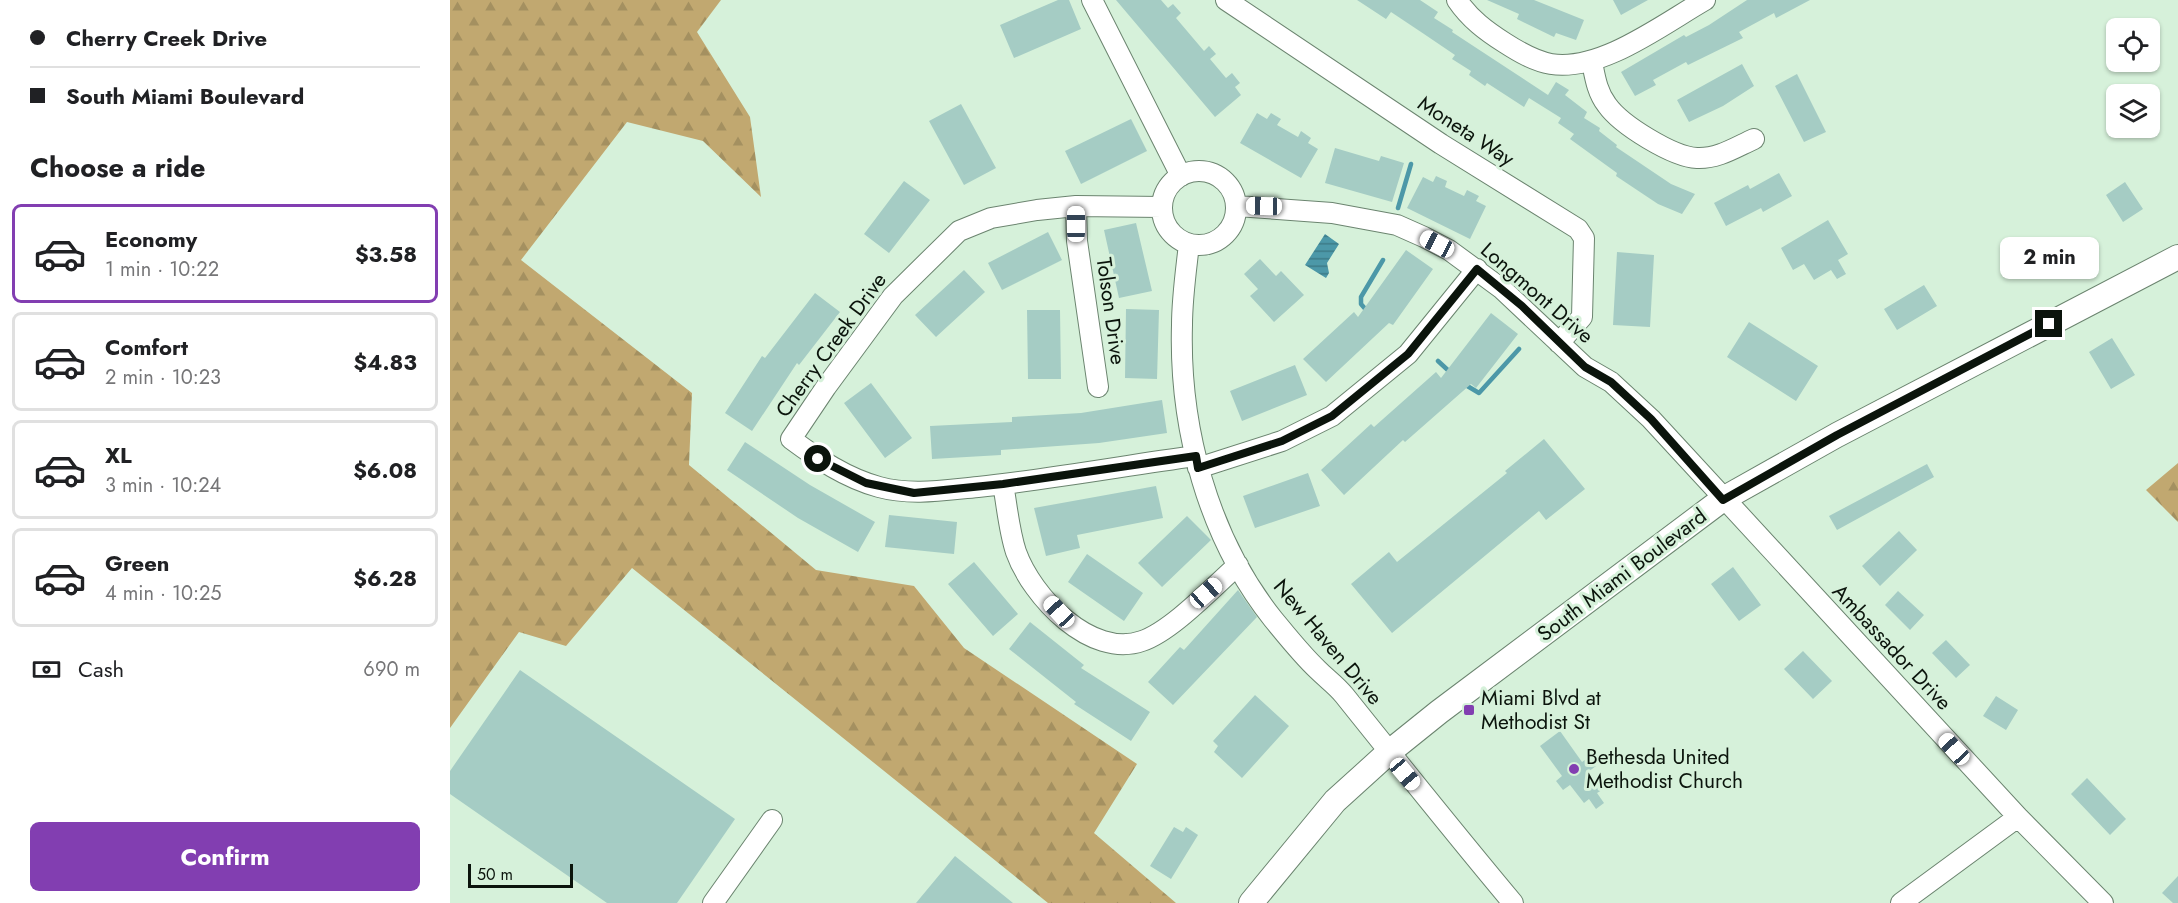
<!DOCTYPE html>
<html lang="en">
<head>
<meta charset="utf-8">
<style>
	body { margin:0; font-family:Jost,sans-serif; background:#f2f2f2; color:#202124; height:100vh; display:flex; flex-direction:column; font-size:22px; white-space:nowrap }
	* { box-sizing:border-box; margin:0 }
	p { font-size:20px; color:#757577 }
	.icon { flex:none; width:33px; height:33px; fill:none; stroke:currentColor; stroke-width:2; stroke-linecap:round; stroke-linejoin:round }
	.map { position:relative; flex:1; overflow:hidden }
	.side { display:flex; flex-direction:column; background:#fff; width:450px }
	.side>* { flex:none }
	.top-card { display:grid; align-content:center; height:132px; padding:0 30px; background:#fff }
	.buttons { position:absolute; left:1656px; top:18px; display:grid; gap:12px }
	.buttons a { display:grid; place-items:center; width:54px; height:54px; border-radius:9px; background:#fff; box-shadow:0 2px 4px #0004; font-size:30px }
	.scale { position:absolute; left:18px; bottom:15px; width:105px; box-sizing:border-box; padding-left:6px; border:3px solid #0b140c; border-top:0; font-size:16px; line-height:21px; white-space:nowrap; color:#0b140c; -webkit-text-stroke:4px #d6f1da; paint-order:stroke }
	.end { position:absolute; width:27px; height:27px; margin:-14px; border:8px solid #0b140c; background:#fff; box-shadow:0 0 0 3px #fff }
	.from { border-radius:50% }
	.bubble { position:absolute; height:42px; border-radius:9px; background:#fff; box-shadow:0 2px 4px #0004; font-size:20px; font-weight:700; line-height:42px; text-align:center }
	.car { position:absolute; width:18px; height:36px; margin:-18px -9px; border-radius:8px; box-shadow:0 0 4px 2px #0007; background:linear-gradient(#fff 24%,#345 0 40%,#fff 0 76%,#345 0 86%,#fff 0) }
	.top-card b { display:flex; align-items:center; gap:21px; height:57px; font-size:22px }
	.top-card b+b { border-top:2px solid #e0e0e0 }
	.top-card i { width:15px; height:15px; background:#202124 }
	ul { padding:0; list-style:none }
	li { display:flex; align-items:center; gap:18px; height:99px; margin:0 12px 9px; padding:0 18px; border:3px solid #e0e0e0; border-radius:9px }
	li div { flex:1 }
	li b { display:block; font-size:22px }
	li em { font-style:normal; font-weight:700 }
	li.on { border-color:#823eb1 }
	li>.icon { width:54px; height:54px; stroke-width:1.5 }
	h2 { padding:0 30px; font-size:27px; line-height:72px }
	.pay { display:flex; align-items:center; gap:15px; height:66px; padding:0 30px; font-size:22px }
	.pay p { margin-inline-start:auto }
	.button { display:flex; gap:12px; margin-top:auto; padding:12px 30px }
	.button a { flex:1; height:69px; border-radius:9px; background:#823eb1; color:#fff; font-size:24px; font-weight:700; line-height:69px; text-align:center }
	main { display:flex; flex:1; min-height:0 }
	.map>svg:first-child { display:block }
	.forest { fill:url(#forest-firs) }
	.water { fill:url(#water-rules) }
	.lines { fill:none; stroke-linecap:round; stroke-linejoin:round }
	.stream { stroke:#4c98a8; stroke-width:4.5 }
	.building { fill:#a5ccc4 }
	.minor-casing { stroke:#6b846f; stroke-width:22 }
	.major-casing { stroke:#6b846f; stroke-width:26 }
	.minor { stroke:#fff; stroke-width:20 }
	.major { stroke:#fff; stroke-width:24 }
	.route { stroke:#0b140c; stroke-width:8 }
	.poi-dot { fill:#823eb1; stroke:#d6f1da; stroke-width:2 }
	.labels { text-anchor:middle; stroke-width:6; stroke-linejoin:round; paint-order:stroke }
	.street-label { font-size:21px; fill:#0b140c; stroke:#d6f1da }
	.poi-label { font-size:21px; fill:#0b140c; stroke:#d6f1da; text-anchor:start }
</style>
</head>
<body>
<main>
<section class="side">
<div class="top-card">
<b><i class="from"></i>Cherry Creek Drive</b>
<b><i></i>South Miami Boulevard</b>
</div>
<h2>Choose a ride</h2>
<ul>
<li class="on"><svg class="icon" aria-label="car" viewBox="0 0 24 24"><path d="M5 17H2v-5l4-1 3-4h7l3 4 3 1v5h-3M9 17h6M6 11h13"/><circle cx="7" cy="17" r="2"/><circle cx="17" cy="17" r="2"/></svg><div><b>Economy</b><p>1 min · 10:22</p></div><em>$3.58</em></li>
<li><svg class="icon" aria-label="car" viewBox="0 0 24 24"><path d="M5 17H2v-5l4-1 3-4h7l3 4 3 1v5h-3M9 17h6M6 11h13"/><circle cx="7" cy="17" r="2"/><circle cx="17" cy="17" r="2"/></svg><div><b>Comfort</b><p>2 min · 10:23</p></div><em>$4.83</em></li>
<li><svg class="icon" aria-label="car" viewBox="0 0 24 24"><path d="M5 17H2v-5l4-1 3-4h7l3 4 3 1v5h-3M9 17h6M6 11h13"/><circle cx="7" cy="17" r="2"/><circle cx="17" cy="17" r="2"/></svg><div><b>XL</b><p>3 min · 10:24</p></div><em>$6.08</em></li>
<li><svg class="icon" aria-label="car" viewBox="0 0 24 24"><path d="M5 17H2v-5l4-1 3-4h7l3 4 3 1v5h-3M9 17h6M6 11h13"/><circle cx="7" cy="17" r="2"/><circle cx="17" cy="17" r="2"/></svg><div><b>Green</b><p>4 min · 10:25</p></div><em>$6.28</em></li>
</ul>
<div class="pay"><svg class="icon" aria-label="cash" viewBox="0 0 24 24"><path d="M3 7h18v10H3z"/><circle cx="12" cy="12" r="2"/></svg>Cash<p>690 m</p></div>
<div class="button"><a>Confirm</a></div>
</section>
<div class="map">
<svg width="1728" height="903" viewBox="0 0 1728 903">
	<defs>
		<pattern id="forest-firs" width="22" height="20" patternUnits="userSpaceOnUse" patternTransform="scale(1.5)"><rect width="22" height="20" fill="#c1a870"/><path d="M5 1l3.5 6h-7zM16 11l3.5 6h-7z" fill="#a49060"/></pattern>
		<pattern id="water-rules" width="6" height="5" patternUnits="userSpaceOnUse" patternTransform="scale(1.5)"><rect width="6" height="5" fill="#4c98a8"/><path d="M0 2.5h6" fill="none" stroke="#3d7b87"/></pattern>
	</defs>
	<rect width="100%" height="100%" fill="#d6f1da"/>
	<!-- forest -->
	<path class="forest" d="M0,0H271L247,32L300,117L311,197L253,141L177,122L71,260L242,393L239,465L366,570L464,586L514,648L687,764L644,833L726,903H598L182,568L116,646L69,632L0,728Z
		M1728,463V522L1696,490Z"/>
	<!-- water -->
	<path class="water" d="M875,234L889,244L877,263L879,273L876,278L855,265Z"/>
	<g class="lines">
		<!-- stream -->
		<path class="stream" d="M948,208L961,164
			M917,311L911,304V297L933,260
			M988,361L1001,373
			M1014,384L1029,393L1069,349"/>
	</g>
	<!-- building -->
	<path class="building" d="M608,0H619L631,29L564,58L550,25Z
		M666,0H711L718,8L723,4L731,13L726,18L754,51L759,46L766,54L760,59L776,78L782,73L790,83L785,87L791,95L765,117Z
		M907,0H970L988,12L984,18L1003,30L1002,32L1098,95L1106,82L1119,90L1115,95L1137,112L1134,118L1150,128L1149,131L1167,145L1166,147L1221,184L1245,194L1232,214L1208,204L1166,176L1167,173L1120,139L1124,134L1108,123L1111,118L1079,98L1074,107L1037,83L1035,86L1019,75L1021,71L1002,59L1005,55L974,34L941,12L936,19Z
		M1037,0H1084L1134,20L1126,40L1106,33L1104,37L1067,19L1069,14Z
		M1163,0H1198L1171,15Z
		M1297,0H1360L1326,18L1324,13L1289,32L1293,38L1238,65L1236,62L1203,80L1206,85L1185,96L1171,72L1234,35L1236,37L1259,25Z
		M1292,64L1304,86L1273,106L1239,122L1227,100Z
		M1347,74L1376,132L1354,142L1325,86Z
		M511,104L546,168L514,185L479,121Z
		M807,113L817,119L821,113L831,119L827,125L848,137L851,131L861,138L858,143L868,149L851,178L790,143Z
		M681,119L697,151L631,184L615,151Z
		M885,148L929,161L931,156L954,163L942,202L875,183Z
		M1329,173L1342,196L1313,212L1311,208L1276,226L1264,203L1298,185L1300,189Z
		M986,176L997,181L995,187L1014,196L1017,190L1029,196L1026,201L1036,206L1020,239L957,208L973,177L983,182Z
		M454,181L480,200L439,253L414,234Z
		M1675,182L1693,209L1673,222L1656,195Z
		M1378,220L1398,254L1388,260L1396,274L1387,279L1381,270L1364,280L1354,264L1343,270L1331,248Z
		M686,223L702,291L669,298L654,230Z
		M598,232L612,260L552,290L538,263Z
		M956,250L983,269L943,325L939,323L876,382L853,359L904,312L908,317Z
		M1167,252L1204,255L1200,327L1163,325Z
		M810,259L826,276L831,271L854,295L824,322L800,296L808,289L794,274Z
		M514,270L535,292L486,337L465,315Z
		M1474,285L1487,306L1447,330L1434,309Z
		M365,293L390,312L349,365L347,363L302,431L275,413L312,356L315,358Z
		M676,309L709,310L707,379L675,378Z
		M577,310H610L611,379H578Z
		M1041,313L1068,334L1026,388L1021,384L955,442L953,440L894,495L871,470L921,424L924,427L986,372L991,378Z
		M1299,322L1368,366L1346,401L1277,357Z
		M1662,338L1685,375L1661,389L1639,352Z
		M845,365L857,395L792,421L780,391Z
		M421,383L462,438L435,458L394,403Z
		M712,400L717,433L649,443L551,450V455L482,459L480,426L562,422V417L631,413Z
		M1094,439L1135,489L1096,520L1089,511L942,633L901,584L939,552L947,562L1057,473L1055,471Z
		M295,442L360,485L425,522L408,552L348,518L277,470Z
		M1477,464L1484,477L1387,530L1379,516Z
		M858,473L870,506L805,528L793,496Z
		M706,486L713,518L627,535L630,548L596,556L584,508Z
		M439,515L507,522L504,554L435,547Z
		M737,516L761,540L712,587L688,563Z
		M1449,531L1467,550L1430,586L1412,566Z
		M637,554L693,593L674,621L618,582Z
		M524,562L568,614L543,636L498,584Z
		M1283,567L1311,605L1289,621L1261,584Z
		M788,590L807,617L723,705L698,682L730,647L734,650Z
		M1448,591L1474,615L1460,630L1435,605Z
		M580,622L634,665L631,668L700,712L681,741L624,704L626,702L559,649Z
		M1496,640L1520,665L1506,678L1482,653Z
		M1353,651L1382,681L1363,699L1334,669Z
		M70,670L285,819L227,903H157L0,794V771Z
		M805,695L839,726L792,778L764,752L768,746L763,741Z
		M1546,696L1568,710L1556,730L1533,716Z
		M1110,731L1132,762L1139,757L1146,766L1138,772L1152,790L1147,793L1154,803L1146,809L1139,799L1134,803L1120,785L1113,790L1106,781L1112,776L1090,746Z
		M1637,778L1676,819L1660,835L1621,794Z
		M724,827L733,832L736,827L748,835L721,879L700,866Z
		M505,856L563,903H466Z
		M1728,876V903H1723L1712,893Z"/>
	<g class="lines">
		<!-- minor casing -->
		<g class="minor-casing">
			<path id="minor" d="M642,0L731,176
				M776,0L991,144L1128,229L1134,238L1132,317L1109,343
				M1007,0C1020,19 1036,31 1055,43C1069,52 1084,61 1101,64C1151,72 1213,24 1255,0
				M1142,62C1145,77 1147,92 1157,105C1171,125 1223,157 1247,158C1268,159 1286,147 1304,139
				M712 208a37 37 0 1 1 74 0a37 37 0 1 1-74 0Z
				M626,206L627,241L648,387
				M787,206L882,213L947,225L974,237L999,250L1052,289L1135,367L1161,382L1201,419L1568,817L1653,903
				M712,207L626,206L587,210L541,218L509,231L443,296L376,387L341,439C368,459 396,478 429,487C462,496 495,490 528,487C601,479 673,466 745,456
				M739,244C736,271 732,298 732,325C729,428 758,537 823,619C837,636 852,655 868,670C876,678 887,686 894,695C950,765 1006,835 1063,903
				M748,468L832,441L882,416L958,354L1027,269
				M553,484C557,506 559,531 566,552C582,597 641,659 692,641C722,631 764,586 788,565
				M263,903L322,820
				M1451,903L1568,817"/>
		</g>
		<!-- major casing -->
		<g class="major-casing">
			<path id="major" d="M801,903L885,801L938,753L989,712L1273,499L1387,435L1728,257"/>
		</g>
		<!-- minor -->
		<use href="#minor" class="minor"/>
		<!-- major -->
		<use href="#major" class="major"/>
	</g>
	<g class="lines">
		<!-- route -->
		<path class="route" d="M368,459L416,483L464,493L553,484L746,456L748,468L832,441L882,416L958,354L1027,269L1072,306L1135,367L1161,382L1201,419L1273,500L1387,435L1599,324"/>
	</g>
	<!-- markers -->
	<g class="poi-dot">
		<rect x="1013" y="704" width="12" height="12" rx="3"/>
		<circle cx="1124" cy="769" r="6"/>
	</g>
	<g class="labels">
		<!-- street labels -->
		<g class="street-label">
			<text transform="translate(1016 131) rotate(33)" y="7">Moneta Way</text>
			<text transform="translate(1087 293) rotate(41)" y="7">Longmont Drive</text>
			<text transform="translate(661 311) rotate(82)" y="7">Tolson Drive</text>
			<text transform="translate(381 345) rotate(-54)" y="7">Cherry Creek Drive</text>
			<text transform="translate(1172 575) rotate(-37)" y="7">South Miami Boulevard</text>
			<text transform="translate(878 642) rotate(50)" y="7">New Haven Drive</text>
			<text transform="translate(1442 647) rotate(47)" y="7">Ambassador Drive</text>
		</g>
		<!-- poi labels -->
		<g class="poi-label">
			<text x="1031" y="705">Miami Blvd at<tspan x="1031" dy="24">Methodist St</tspan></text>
			<text x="1136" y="764">Bethesda United<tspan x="1136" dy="24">Methodist Church</tspan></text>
		</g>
	</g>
</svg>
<div class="buttons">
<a><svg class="icon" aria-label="locate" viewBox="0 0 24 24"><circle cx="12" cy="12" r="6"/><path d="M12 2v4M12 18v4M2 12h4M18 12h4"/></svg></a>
<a><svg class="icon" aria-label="layers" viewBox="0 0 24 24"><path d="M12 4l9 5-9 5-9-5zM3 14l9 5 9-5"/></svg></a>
</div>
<div class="scale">50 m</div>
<i class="end from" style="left:368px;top:459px"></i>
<i class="end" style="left:1599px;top:324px"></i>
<div class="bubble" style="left:1550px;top:237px;width:99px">2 min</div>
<i class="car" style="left:814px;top:206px;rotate:271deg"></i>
<i class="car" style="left:626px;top:224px;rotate:0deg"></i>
<i class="car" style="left:987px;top:244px;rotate:298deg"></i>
<i class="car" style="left:756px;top:593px;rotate:49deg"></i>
<i class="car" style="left:609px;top:612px;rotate:317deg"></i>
<i class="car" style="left:1504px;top:749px;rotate:317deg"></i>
<i class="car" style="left:955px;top:774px;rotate:140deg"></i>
</div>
</main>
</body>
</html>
